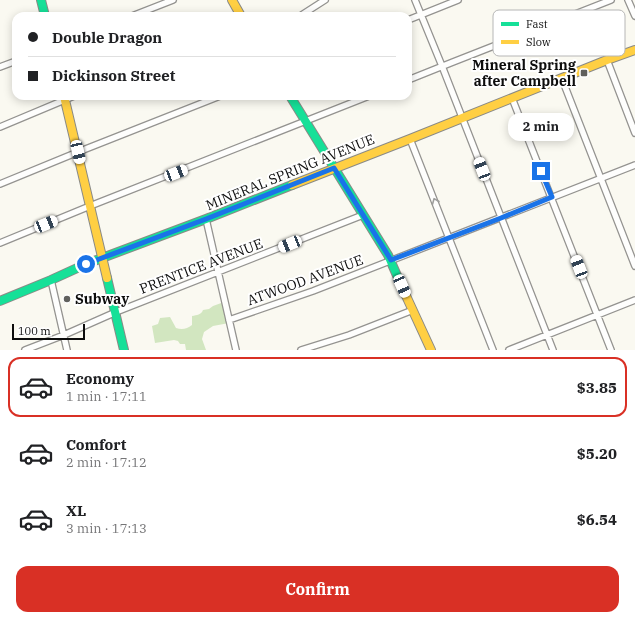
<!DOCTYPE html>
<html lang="en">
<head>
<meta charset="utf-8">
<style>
	body { margin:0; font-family:"IBM Plex Serif",serif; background:#f6f6f6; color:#202124; height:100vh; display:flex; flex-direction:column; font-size:15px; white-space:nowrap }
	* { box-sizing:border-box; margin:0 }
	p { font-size:13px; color:#757577 }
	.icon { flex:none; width:22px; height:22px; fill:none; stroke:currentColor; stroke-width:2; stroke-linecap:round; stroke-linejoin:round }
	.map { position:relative; height:350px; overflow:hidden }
	.details { display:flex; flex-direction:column; background:#fff; flex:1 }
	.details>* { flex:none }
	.top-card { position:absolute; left:12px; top:12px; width:400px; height:88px; border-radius:12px; box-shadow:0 2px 10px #0003; display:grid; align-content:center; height:88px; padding:0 16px; background:#fff }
	.scale { position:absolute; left:12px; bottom:10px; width:73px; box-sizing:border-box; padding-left:4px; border:2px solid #0d0d0d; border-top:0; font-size:11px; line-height:14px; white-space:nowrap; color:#0d0d0d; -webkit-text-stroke:3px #fff; paint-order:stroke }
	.end { position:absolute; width:18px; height:18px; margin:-9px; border:5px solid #1a73e8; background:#fff; box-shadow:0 0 0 2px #fff }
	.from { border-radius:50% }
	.bubble { position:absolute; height:28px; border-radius:12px; background:#fff; box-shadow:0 2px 10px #0003; font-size:13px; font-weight:800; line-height:28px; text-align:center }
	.car { position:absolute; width:12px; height:24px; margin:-12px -6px; border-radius:5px; box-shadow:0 0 3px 1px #0007; background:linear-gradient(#fff 24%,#345 0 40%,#fff 0 76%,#345 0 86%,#fff 0) }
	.top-card b { display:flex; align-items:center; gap:14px; height:38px; font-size:15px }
	.top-card b+b { border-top:1px solid #e0e0e0 }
	.top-card i { width:10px; height:10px; background:#202124 }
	ul { padding:7px 0 0; list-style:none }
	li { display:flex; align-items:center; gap:12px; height:60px; margin:0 8px 6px; padding:0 8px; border:2px solid transparent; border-radius:12px }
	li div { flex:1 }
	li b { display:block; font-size:15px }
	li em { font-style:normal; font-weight:800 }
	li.on { border-color:#d93025 }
	li>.icon { width:36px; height:36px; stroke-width:1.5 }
	.action { display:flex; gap:8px; margin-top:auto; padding:8px 16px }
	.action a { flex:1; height:46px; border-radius:12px; background:#d93025; color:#fff; font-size:16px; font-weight:800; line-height:46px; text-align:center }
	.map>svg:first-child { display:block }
	.forest { fill:#d2e6c0 }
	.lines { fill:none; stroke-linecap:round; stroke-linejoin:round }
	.street-casing { stroke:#949390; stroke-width:8 }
	.fast-casing { stroke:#8a8a86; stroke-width:10 }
	.slow-casing { stroke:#8a8a86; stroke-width:10 }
	.street { stroke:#fefefd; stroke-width:5.5 }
	.fast { stroke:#16e098; stroke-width:8 }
	.slow { stroke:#ffcf43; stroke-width:8 }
	.oneway { stroke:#9e9e9d }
	.route { stroke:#1a73e8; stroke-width:5 }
	.poi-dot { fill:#60605d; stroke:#fff; stroke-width:1.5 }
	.labels { text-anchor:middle; stroke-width:4; stroke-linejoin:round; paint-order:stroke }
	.poi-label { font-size:14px; font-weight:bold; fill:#0d0d0d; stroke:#fff; text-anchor:end }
	.street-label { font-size:14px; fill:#0d0d0d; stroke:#fff }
	.key { fill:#fff; stroke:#b6b6b6; stroke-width:1 }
	.key-label { font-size:11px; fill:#0d0d0d }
</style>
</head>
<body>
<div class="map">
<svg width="635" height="350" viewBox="0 0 635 350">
	<rect width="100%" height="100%" fill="#faf9f1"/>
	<!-- forest -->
	<path class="forest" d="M224,302L229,323L213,326L204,332L202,339L206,350H186L185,344H180L178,341L174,340L155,343L152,326L158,324L160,318L170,317L176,328C182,330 187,329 192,325V316C197,315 201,315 203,310L209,309L213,306Z"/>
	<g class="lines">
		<!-- street casing -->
		<g class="street-casing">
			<path id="street" d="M415,0L442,66L553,350
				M628,0L635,16
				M132,16L173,0
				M300,16L325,0
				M408,20L458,0
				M607,60L635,133
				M0,67L16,61
				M562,79L635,266
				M408,80L453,62L611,0
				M512,98L611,350
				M0,127L74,96
				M410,139L493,350
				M0,184L78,152L220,96
				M206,219L236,350
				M0,243L90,206L369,96
				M51,280L67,350
				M229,320L313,291L635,165
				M25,350L64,335L116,312L363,215
				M301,350L349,335L413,310
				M509,350L635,300"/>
		</g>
		<!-- fast casing -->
		<g class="fast-casing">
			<path id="fast" d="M41,0L45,16
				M290,96L388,255L402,287
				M107,278L124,350
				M0,301L51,280L86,264L206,219L292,185"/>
		</g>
		<!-- slow casing -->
		<g class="slow-casing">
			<path id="slow" d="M232,0L241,16
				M64,96L107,278
				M292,185L410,139L607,60L635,50
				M402,287L431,350"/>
		</g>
		<!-- street -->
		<use href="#street" class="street"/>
		<!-- fast -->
		<use href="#fast" class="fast"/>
		<!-- slow -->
		<use href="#slow" class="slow"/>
	</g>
	<!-- one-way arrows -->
	<defs><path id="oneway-chevron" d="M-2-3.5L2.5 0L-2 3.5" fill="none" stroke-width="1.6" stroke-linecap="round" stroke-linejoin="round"/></defs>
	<use class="oneway" href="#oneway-chevron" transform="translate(435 201) rotate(-112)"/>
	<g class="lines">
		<!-- route -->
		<path class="route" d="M86,264L206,219L334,168L391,260L501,218L552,197L541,171"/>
	</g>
	<!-- markers -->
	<g class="poi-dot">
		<rect x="580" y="69" width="8" height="8" rx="2"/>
		<circle cx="67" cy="299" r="4"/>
	</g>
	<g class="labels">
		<!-- poi labels -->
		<g class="poi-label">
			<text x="576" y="70">Mineral Spring<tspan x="576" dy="16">after Campbell</tspan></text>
			<text x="75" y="304" text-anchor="start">Subway</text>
		</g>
		<!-- street labels -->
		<g class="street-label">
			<text transform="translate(290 172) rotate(-22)" y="5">MINERAL SPRING AVENUE</text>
			<text transform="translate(201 266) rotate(-21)" y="5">PRENTICE AVENUE</text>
			<text transform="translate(305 280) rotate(-20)" y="5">ATWOOD AVENUE</text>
		</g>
	</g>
	<!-- legend -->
	<rect x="493" y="10" width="132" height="46" rx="6" class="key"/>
	<rect x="501" y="22" width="18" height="4" fill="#16e098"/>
	<rect x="501" y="40" width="18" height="4" fill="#ffcf43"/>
	<g class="key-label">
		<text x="526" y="28">Fast</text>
		<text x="526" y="46">Slow</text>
	</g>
</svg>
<div class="scale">100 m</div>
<i class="end from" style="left:86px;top:264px"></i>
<i class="end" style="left:541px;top:171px"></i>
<div class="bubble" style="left:508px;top:113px;width:66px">2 min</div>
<i class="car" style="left:78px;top:152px;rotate:167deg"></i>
<i class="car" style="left:482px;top:169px;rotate:339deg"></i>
<i class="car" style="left:176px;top:173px;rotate:69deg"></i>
<i class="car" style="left:46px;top:224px;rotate:68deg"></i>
<i class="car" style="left:290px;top:244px;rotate:248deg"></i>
<i class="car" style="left:579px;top:267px;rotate:339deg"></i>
<i class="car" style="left:402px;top:286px;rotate:156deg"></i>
<div class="top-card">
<b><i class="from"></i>Double Dragon</b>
<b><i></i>Dickinson Street</b>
</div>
</div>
<section class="details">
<ul>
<li class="on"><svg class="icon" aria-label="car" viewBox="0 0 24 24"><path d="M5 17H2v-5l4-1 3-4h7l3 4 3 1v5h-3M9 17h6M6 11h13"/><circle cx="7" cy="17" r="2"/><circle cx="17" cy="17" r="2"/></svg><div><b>Economy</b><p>1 min · 17:11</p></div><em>$3.85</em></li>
<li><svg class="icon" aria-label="car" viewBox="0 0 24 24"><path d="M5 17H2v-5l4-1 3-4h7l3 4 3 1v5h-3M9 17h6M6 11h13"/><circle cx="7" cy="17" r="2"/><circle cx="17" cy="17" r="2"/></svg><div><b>Comfort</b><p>2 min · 17:12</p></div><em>$5.20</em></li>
<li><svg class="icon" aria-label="car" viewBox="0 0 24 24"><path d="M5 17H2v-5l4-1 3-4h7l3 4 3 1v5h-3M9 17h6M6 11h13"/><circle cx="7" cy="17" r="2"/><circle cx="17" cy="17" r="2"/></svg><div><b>XL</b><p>3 min · 17:13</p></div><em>$6.54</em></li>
</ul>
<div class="action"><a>Confirm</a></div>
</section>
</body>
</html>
